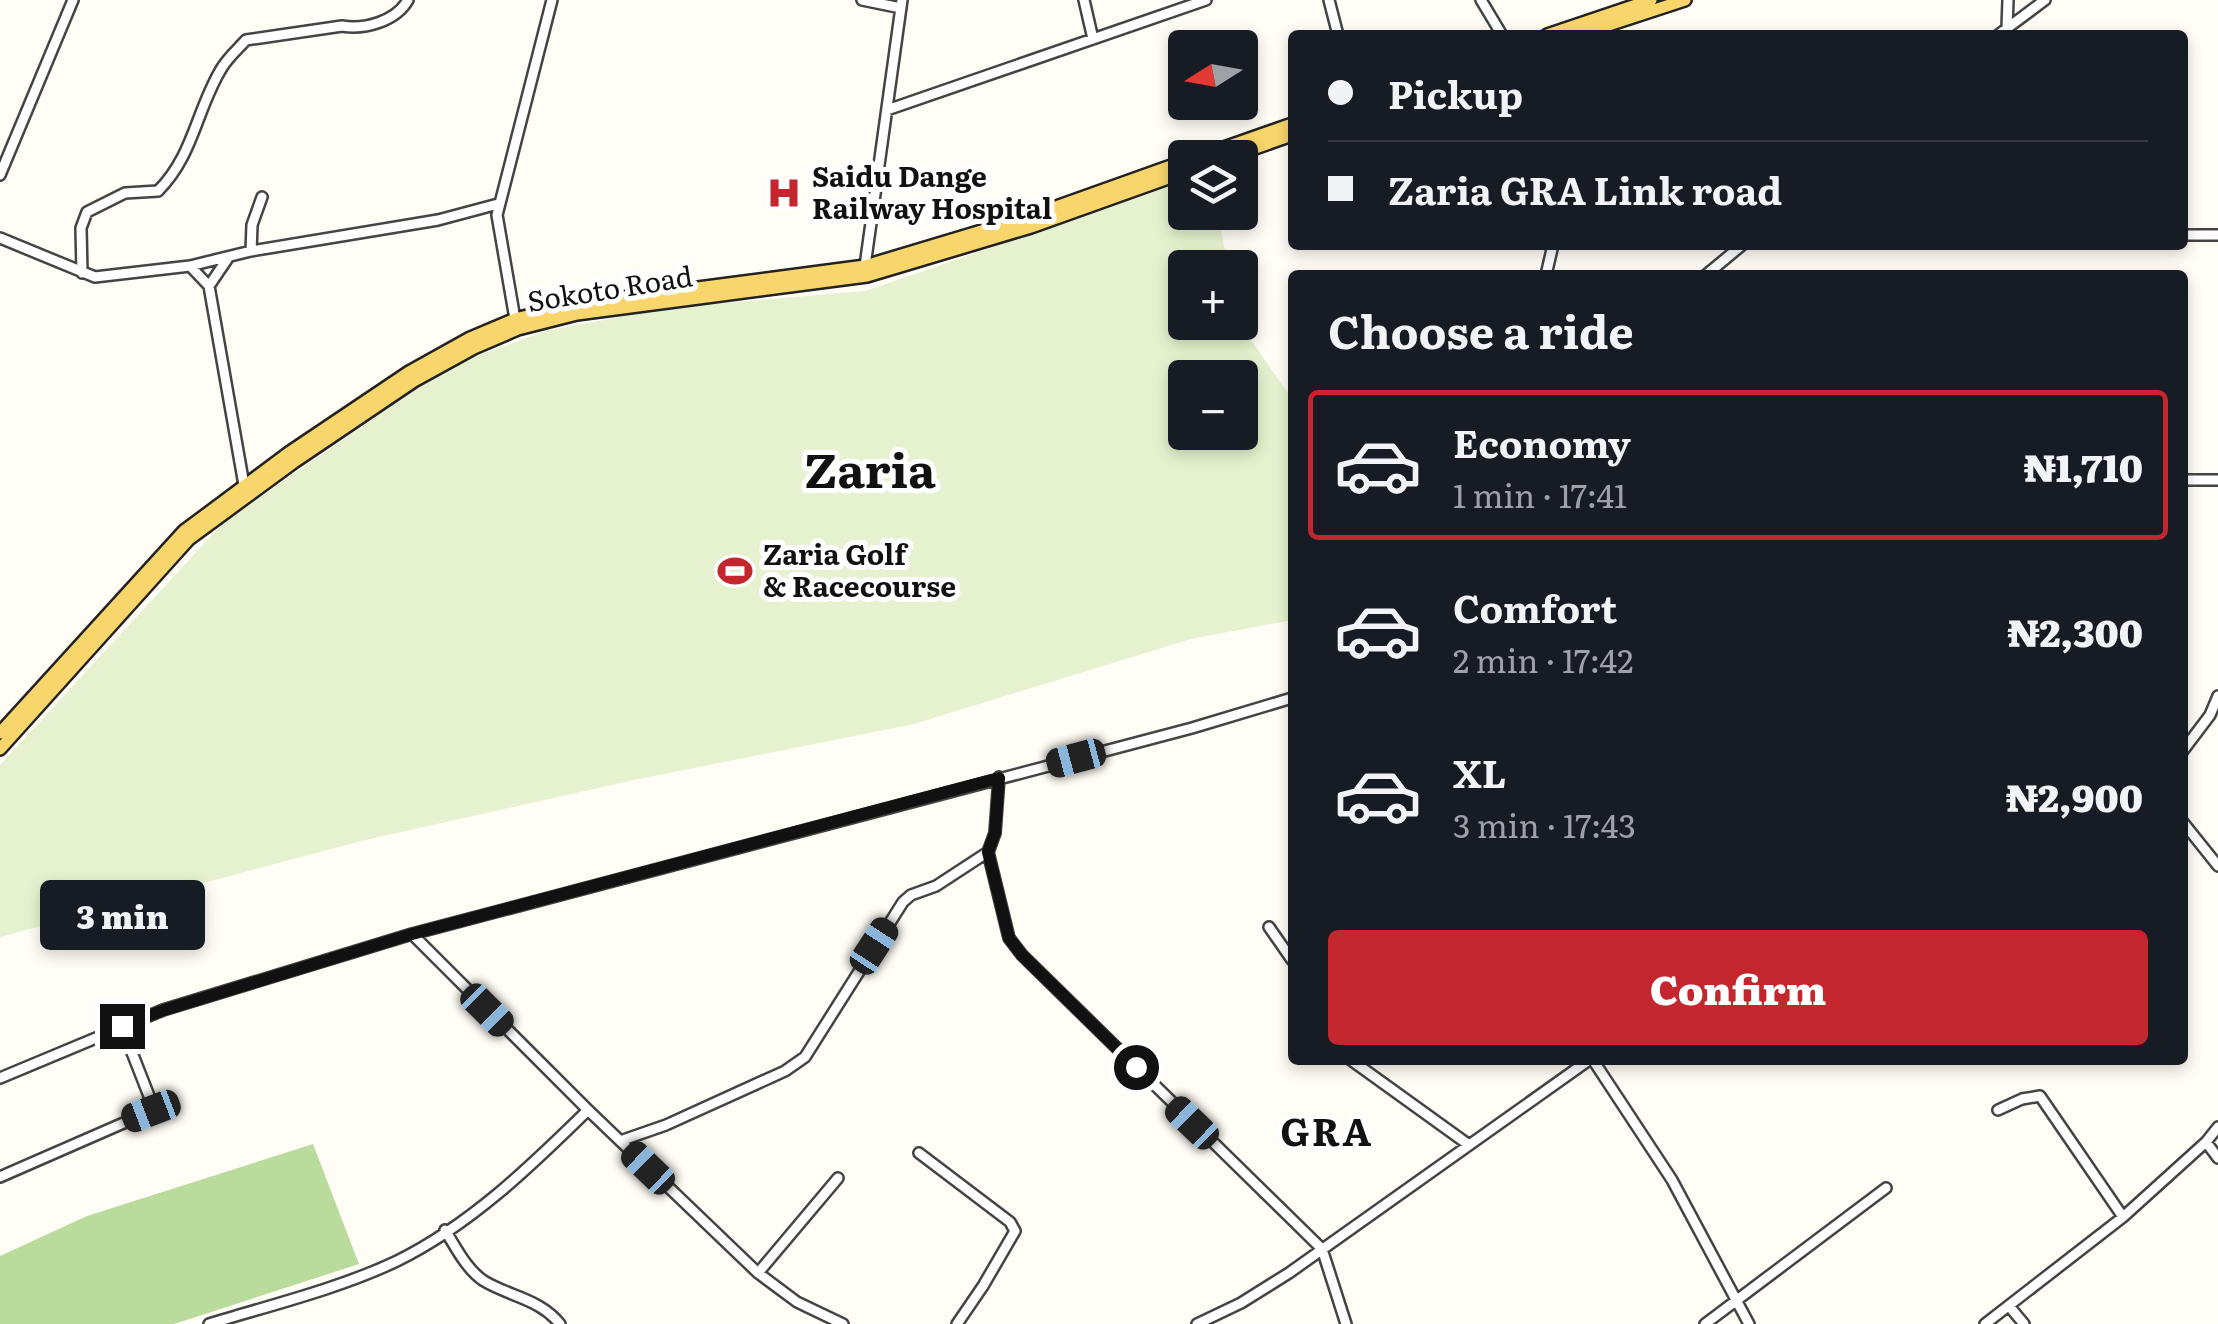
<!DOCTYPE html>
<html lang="en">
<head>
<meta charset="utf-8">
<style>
	body { margin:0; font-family:Literata,serif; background:#242831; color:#f1f3f6; height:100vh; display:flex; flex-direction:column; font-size:38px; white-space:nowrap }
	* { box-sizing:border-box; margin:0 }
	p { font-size:32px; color:#9ea1a6 }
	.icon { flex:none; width:55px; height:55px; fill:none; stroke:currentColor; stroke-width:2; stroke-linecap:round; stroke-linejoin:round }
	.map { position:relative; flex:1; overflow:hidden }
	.drawer { position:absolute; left:1288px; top:270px; width:900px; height:795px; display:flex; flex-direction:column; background:#171b24; border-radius:10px; box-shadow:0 5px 15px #0003 }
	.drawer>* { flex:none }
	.top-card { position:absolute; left:1288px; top:30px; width:900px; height:220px; border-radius:10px; box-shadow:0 5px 15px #0003; display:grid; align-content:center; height:220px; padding:0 40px; background:#171b24 }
	.needle { width:65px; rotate:259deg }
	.buttons { position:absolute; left:1168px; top:30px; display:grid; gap:20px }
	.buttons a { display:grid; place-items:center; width:90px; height:90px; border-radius:10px; background:#171b24; box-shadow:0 5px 15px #0003; font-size:50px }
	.end { position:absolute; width:45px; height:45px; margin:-22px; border:12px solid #111; background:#fff; box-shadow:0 0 0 5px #fff }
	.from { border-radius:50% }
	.bubble { position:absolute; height:70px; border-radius:10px; background:#171b24; box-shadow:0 5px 15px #0003; font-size:32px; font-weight:800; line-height:70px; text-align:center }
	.car { position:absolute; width:30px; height:60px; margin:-30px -15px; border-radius:12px; box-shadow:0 0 8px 2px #0007; background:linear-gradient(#222 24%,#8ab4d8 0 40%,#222 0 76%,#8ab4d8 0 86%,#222 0) }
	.top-card b { display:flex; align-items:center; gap:35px; height:95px; font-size:38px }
	.top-card b+b { border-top:2px solid #363941 }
	.top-card i { width:25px; height:25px; background:#f1f3f6 }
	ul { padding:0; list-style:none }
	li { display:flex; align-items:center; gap:30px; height:150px; margin:0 20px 15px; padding:0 20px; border:5px solid transparent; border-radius:10px }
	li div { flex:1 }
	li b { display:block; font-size:38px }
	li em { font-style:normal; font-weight:800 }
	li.active { border-color:#c4262e }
	li>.icon { width:90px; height:90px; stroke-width:1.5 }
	h2 { padding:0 40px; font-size:45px; line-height:120px }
	.primary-button { display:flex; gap:20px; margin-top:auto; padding:20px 40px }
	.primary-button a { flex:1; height:115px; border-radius:10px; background:#c4262e; color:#fff; font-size:40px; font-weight:800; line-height:115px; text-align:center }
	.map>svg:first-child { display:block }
	.forest { fill:#b9dc9c }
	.pitch { fill:#e6f2cf; fill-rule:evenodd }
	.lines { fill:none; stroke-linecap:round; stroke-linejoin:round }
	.minor-casing { stroke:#444; stroke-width:14 }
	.major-casing { stroke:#222; stroke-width:16 }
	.minor { stroke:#fff; stroke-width:9 }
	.major { stroke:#f9d66b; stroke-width:11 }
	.route { stroke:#111; stroke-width:12 }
	.labels { text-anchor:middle; stroke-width:10; stroke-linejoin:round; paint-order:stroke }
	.poi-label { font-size:28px; font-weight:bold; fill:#111; stroke:#fff; text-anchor:start }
	.street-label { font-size:28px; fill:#111; stroke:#fff }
	.district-label { font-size:38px; font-weight:bold; letter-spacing:2.5px; fill:#111; stroke:#fff }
	.town-label { font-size:48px; font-weight:bold; fill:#111; stroke:#fff }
</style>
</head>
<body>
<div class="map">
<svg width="2218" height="1324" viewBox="0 0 2218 1324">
	<rect width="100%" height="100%" fill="#fffdf5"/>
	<!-- forest -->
	<path class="forest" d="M313,1144L359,1264L174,1324H0V1256L87,1216Z"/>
	<!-- pitch -->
	<path class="pitch" d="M1185,181V212L1218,213L1228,267L1185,268V322L1239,323L1292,399V620L1191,639L914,724L634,780L361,841L0,937V765L224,522L448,367L545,331L667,308L865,291ZM1185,378H1240V432H1185Z"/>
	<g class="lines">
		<!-- minor casing -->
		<g class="minor-casing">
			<path id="minor" d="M862,0L901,8
				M1084,0L1093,39
				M1329,0L1338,35
				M1481,0L1502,35
				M2007,28L2008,0
				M1998,35L2045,0
				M887,110L1206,0
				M0,175L73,0
				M2182,235H2218
				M0,238L95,277L190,266L251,251L438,220L498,204
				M251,251L252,225L262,197
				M190,266L209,286L244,485
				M865,266L902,0
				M82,273L81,228L87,212L125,193L158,191C193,156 196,112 220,71C226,59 237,50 246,40L342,26C365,30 396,21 408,0
				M1546,275L1553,245
				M1706,275L1742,245
				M209,286L228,258
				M515,319L497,215L552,0
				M2182,480H2218
				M2182,752L2210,715L2218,696
				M999,777L995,833L988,852L1009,938L1022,955L1322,1249L1346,1324
				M2182,821L2218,866
				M1269,927L1292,960
				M412,934L588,1110L758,1273L797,1302L843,1324
				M1351,1060L1469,1145
				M1593,1060L1672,1180L1749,1324
				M0,1078L163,1010L412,934L1192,728L1292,698
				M1998,1110L2022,1099L2040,1096L2123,1217
				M620,1141L666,1125L785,1071L805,1057L903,902L911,895L936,886L988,852
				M2206,1142L2218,1158
				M919,1153L1010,1222L1015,1231L983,1286L957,1324
				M0,1177L151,1111V1101L122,1027
				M445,1230C456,1248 467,1270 484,1281C511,1297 540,1299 560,1324
				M758,1273L838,1178
				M2009,1306L2024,1324
				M209,1324C271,1305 338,1289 397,1261C470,1225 530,1167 588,1110
				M1197,1324L1241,1303L1289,1273L1589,1060
				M1705,1324L1886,1188
				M1985,1324L2123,1217L2206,1142L2218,1127"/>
		</g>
		<!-- major casing -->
		<g class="major-casing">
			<path id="major" d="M1547,35L1651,0
				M1578,35L1685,0
				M1195,158L1292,124
				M1227,158L1292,135
				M0,733L184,531L290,452L409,372L470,338L515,319L575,304L865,266L1028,217L1185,161
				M0,749L189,539L294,462L414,381L474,348L518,329L577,314L867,276L1031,227L1185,172"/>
		</g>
		<!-- minor -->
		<use href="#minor" class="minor"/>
		<!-- major -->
		<use href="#major" class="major"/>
	</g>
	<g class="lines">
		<!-- route -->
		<path class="route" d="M122,1026L164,1010L412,934L999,778L995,833L988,852L1009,938L1022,955L1136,1067"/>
	</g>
	<!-- icons -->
	<defs>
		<g id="hospital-bare" transform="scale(2.7)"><path d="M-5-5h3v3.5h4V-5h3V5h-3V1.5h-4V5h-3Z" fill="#c4262e" stroke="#fff" stroke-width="2.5" paint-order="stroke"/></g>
		<g id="stadium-bare" transform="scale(2.7)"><path d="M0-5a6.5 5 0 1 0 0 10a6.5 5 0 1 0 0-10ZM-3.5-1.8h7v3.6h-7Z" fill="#c4262e" stroke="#fff" stroke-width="2.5" paint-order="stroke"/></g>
	</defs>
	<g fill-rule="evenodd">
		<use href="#hospital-bare" x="784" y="193"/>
		<use href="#stadium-bare" x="735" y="571"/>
	</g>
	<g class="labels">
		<!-- poi labels -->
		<g class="poi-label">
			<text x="812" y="187">Saidu Dange<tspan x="812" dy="32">Railway Hospital</tspan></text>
			<text x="763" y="565">Zaria Golf<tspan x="763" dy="32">&amp; Racecourse</tspan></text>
		</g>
		<!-- street labels -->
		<g class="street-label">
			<text transform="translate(610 289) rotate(-9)" y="10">Sokoto Road</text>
		</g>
		<!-- district labels -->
		<g class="district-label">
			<text x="1327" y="1146">GRA</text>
		</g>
		<!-- town labels -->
		<g class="town-label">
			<text x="870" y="488">Zaria</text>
		</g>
	</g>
</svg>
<div class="buttons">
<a><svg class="needle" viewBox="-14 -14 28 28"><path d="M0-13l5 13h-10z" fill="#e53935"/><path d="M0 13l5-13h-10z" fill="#9ea1a6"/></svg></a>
<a><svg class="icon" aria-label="layers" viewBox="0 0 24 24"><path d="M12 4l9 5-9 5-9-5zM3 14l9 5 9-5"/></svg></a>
<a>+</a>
<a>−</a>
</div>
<i class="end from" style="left:1136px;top:1067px"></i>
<i class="end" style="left:122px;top:1026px"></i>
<div class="bubble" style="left:40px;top:880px;width:165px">3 min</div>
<i class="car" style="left:1076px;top:758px;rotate:255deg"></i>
<i class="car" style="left:874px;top:946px;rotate:33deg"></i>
<i class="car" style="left:487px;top:1010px;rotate:135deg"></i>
<i class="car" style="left:151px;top:1111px;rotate:249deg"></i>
<i class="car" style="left:1192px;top:1123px;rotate:314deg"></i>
<i class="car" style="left:648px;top:1168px;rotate:314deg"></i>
<div class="top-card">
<b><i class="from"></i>Pickup</b>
<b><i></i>Zaria GRA Link road</b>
</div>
<section class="drawer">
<h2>Choose a ride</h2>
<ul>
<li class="active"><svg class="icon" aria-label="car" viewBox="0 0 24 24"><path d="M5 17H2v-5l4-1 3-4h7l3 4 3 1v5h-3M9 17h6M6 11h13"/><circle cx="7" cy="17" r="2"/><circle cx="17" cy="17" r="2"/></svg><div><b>Economy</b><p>1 min · 17:41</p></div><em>₦1,710</em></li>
<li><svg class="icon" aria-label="car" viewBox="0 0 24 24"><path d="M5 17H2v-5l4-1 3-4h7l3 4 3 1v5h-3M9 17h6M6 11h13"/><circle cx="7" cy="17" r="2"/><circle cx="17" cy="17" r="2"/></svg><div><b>Comfort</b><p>2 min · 17:42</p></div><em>₦2,300</em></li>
<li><svg class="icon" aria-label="car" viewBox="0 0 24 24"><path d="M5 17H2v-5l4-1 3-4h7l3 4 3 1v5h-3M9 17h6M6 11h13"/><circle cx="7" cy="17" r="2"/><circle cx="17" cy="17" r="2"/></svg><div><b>XL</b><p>3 min · 17:43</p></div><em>₦2,900</em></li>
</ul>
<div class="primary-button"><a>Confirm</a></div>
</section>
</div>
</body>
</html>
